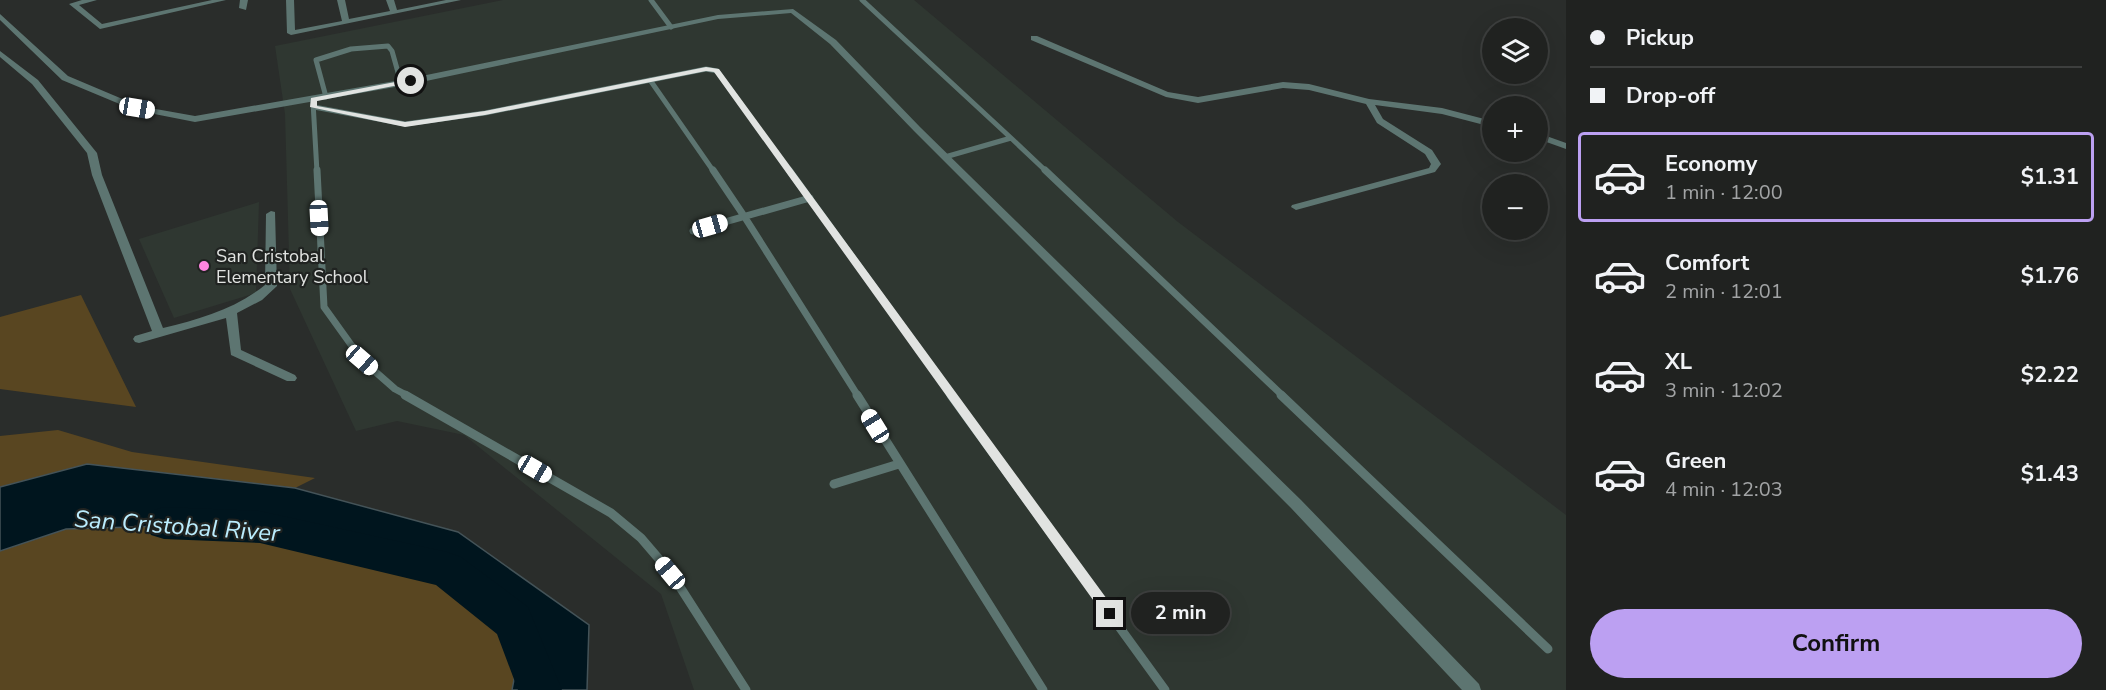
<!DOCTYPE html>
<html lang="en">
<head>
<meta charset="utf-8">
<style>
	body { margin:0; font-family:"Nunito Sans",sans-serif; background:#2d2f2d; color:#f1f3f6; height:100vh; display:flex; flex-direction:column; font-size:22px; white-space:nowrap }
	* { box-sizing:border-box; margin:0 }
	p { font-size:20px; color:#a2a4a5 }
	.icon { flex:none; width:33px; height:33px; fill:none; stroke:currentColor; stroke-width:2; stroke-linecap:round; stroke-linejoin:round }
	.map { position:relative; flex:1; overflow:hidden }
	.drawer { display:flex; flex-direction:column; background:#202220; width:540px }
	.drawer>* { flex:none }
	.guide { display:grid; align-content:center; height:132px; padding:0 24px; background:#202220 }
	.tools { position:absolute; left:1482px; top:18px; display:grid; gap:12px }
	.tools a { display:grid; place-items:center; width:66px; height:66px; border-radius:50%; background:#202220; box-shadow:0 6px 24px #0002,0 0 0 2px #3d3f3e; font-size:30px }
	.end { position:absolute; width:27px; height:27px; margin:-14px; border:8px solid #e1e3e1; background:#111; box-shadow:0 0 0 3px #111 }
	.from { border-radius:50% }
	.bubble { position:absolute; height:42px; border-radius:21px; background:#202220; box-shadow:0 6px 24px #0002,0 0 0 2px #3d3f3e; font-size:20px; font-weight:700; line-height:42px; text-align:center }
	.car { position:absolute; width:18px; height:36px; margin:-18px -9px; border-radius:8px; box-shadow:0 0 4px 2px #0007; background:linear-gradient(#fff 24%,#345 0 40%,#fff 0 76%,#345 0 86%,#fff 0) }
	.guide b { display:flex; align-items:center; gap:21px; height:57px; font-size:22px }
	.guide b+b { border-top:2px solid #3d3f3e }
	.guide i { width:15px; height:15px; background:#f1f3f6 }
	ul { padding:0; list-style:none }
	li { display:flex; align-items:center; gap:18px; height:90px; margin:0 12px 9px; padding:0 12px; border:3px solid transparent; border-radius:6px }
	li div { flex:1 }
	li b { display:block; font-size:22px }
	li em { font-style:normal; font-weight:700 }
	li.on { border-color:#bca0f2 }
	li>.icon { width:54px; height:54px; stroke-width:1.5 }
	.cta { display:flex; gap:12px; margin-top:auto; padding:12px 24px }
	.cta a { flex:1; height:69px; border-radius:36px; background:#bca0f2; color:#111; font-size:24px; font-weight:700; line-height:69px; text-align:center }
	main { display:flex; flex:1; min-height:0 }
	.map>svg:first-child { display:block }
	.built { fill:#2f3731 }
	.green { fill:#594621 }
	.water { fill:#00151e; stroke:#445358; stroke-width:1.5 }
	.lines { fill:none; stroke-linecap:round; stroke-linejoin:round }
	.river { fill:#00151e; fill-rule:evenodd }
	.lane-far2 { stroke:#5d7571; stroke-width:5 }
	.lane-far1 { stroke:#5d7571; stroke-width:7 }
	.lane { stroke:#5d7571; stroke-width:9 }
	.street { fill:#5d7571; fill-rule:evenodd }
	.route { fill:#e1e3e1 }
	.poi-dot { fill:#ff85df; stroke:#202321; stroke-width:2 }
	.labels { text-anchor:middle; stroke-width:4.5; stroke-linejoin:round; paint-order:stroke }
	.poi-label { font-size:18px; fill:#e1e3e1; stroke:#202321; text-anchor:start }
	.near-water-label { font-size:24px; font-style:italic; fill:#baecfd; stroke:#202321 }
</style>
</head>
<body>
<main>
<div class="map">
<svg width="1566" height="690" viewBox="0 0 1566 690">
	<rect width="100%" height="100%" fill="#2a2d2b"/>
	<!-- built -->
	<path class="built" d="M503,0H914L1178,222L1566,515V690H694L661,594L464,435L397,421L356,431L290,289L285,114L275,46Z
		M259,202L256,293L174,318L139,239Z"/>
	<!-- green -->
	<path class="green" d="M81,295L136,407L0,389V317Z
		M58,430L132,452L315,478L295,488L87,464L0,487V436Z
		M294,522L467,581L525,627L512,690H0V551L66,529Z"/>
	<!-- water -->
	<path class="water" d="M87,464L295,488L458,532L589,625L587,690H512L524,627L467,581L294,522L66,529L0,551V487Z"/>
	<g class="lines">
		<!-- river -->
		<path class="river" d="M164,507L260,511L447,552L461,557L528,607L562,690H518L497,634L436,585L260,543L164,539L151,535L145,523L151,511Z"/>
		<!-- lane-far2 -->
		<path class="lane-far2" d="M651,0L671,27
			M862,0L1011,138
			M650,80L714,172
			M326,97L316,60L351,49L388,46L392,51L401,83
			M313,102L317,172
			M314,107L405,124L485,113L706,69L717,71L790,172
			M945,157L1011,138L1047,172"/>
		<!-- lane-far1 -->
		<path class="lane-far1" d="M317,170L324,307L362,360L395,389L408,396
			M713,170L744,216L858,396
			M789,170L953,396
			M1045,170L1283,396
			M693,231L810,198"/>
		<!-- lane -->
		<path class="lane" d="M405,395L611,513L641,538L671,573L746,690
			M857,395L1043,690
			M951,395L1165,690
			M1281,395L1548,649
			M834,484L899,464"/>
		<!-- street -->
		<path class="street" d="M82,0H97L79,5L102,24L212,0H226L100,29L69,4Z
			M240,0H248L246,10L239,8Z
			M286,0H294L295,30L342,21L337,0H345L349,19L390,11L386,0H394L397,10L446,0H461L291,35L287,33Z
			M793,9L836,40L920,127L1301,500L1479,684L1481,690H1462L1291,508L914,131L830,44L791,13L718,19L412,84L195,122L134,110L62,80L0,20V14L68,76L139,106L195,116L412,78L718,15Z
			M1031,36H1037L1168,92L1198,97L1283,82L1309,84L1369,99L1442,108L1492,121V127L1442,114L1375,105L1383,119L1432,150L1441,164L1435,172L1296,210L1291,207L1292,205L1429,168L1431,164L1425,154L1377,123L1366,104L1309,90L1283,88L1198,103L1166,97L1031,40Z
			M0,51L38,80L97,153L102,175L163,328C200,319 235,309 265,285L266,214L271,211L275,212L277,286L262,300L237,313L241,350L295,375L297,378L295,381H287L231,355L226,318L139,343L135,342L133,339L135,336L152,331L92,175L87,153L32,84L0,57Z
			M1538,133L1566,143V149L1538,139Z"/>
	</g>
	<!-- route -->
	<path class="route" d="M706,67L719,69L1115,610L1117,614L1115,618H1106L714,72L706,71L485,115L405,127L310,107L311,98L411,79L414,82L317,101V106L405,122L485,111Z"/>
	<!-- markers -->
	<circle class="poi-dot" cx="204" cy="266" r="6"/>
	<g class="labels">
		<!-- poi labels -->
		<g class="poi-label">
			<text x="216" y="262">San Cristobal<tspan x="216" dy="21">Elementary School</tspan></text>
		</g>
		<!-- near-water labels -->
		<g class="near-water-label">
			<text transform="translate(177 526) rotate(4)" y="8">San Cristobal River</text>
		</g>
	</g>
</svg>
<div class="tools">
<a><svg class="icon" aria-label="layers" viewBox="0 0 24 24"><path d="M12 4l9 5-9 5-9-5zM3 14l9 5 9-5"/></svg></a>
<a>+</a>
<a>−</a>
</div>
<i class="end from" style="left:411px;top:81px"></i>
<i class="end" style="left:1110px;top:614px"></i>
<div class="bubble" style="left:1131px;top:592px;width:99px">2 min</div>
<i class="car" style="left:137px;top:108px;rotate:100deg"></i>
<i class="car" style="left:319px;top:218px;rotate:177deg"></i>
<i class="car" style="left:710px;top:226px;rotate:74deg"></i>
<i class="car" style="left:362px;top:360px;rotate:131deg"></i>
<i class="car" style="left:875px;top:426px;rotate:328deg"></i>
<i class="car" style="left:535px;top:469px;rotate:120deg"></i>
<i class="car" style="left:670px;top:573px;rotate:320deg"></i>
</div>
<section class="drawer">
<div class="guide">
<b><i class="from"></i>Pickup</b>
<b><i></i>Drop-off</b>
</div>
<ul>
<li class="on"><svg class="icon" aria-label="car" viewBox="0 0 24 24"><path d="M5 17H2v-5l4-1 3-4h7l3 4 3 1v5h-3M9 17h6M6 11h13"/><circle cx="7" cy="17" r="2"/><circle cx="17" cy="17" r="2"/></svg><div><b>Economy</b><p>1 min · 12:00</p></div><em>$1.31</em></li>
<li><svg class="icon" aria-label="car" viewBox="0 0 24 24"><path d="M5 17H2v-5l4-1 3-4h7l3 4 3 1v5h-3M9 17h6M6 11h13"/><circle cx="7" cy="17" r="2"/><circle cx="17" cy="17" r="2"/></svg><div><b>Comfort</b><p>2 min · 12:01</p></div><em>$1.76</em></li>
<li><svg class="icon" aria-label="car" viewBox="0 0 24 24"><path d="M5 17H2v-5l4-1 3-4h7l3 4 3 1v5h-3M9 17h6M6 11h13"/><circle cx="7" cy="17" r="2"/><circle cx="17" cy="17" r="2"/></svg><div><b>XL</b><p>3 min · 12:02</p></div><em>$2.22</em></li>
<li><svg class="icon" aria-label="car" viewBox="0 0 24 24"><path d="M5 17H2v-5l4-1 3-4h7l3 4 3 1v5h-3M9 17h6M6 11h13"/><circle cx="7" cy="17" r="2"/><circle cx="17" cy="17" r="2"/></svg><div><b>Green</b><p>4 min · 12:03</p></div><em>$1.43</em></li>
</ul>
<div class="cta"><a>Confirm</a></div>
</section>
</main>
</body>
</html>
